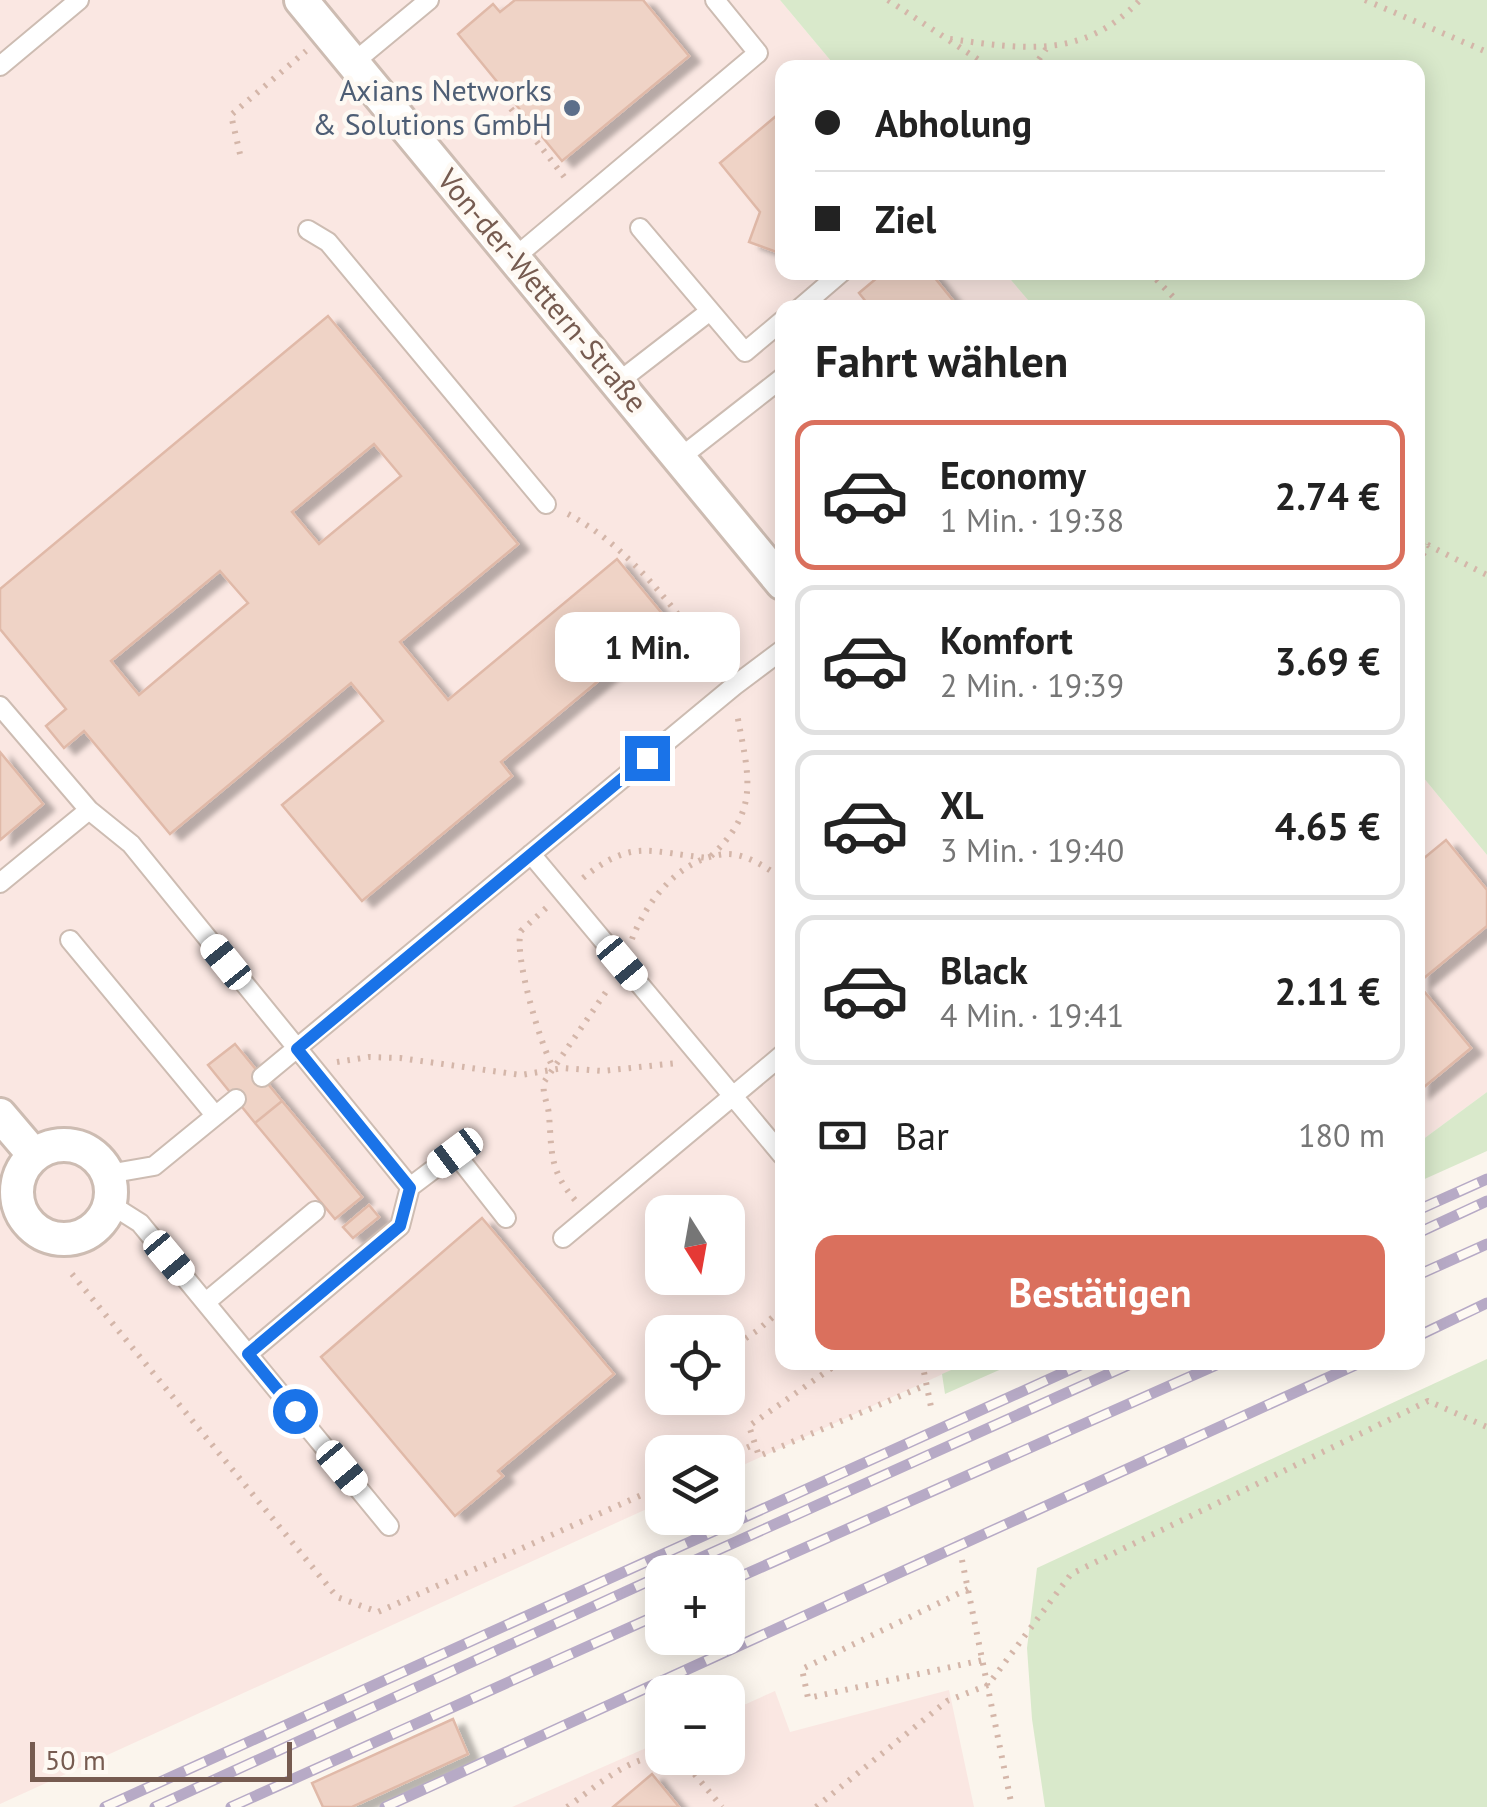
<!DOCTYPE html>
<html lang="de">
<head>
<meta charset="utf-8">
<style>
	body { margin:0; font-family:"PT Sans",sans-serif; background:#f6f6f6; color:#222; height:100vh; display:flex; flex-direction:column; font-size:38px; white-space:nowrap }
	* { box-sizing:border-box; margin:0 }
	p { font-size:32px; color:#767676 }
	.icon { flex:none; width:55px; height:55px; fill:none; stroke:currentColor; stroke-width:2; stroke-linecap:round; stroke-linejoin:round }
	.map { position:relative; flex:1; overflow:hidden }
	.panel { position:absolute; left:775px; top:300px; width:650px; height:1070px; display:flex; flex-direction:column; background:#fff; border-radius:20px; box-shadow:0 5px 25px #0003 }
	.panel>* { flex:none }
	.banner { position:absolute; left:775px; top:60px; width:650px; height:220px; border-radius:20px; box-shadow:0 5px 25px #0003; display:grid; align-content:center; height:220px; padding:0 40px; background:#fff }
	.needle { width:65px; rotate:169deg }
	.controls { position:absolute; left:645px; top:1195px; display:grid; gap:20px }
	.controls a { display:grid; place-items:center; width:100px; height:100px; border-radius:20px; background:#fff; box-shadow:0 5px 25px #0003; font-size:50px }
	.scale { position:absolute; left:30px; bottom:25px; width:262px; box-sizing:border-box; padding-left:10px; border:5px solid #765b50; border-top:0; font-size:28px; line-height:35px; white-space:nowrap; color:#765b50; -webkit-text-stroke:8px #fef9f3; paint-order:stroke }
	.end { position:absolute; width:45px; height:45px; margin:-22px; border:12px solid #1a73e8; background:#fff; box-shadow:0 0 0 5px #fff }
	.from { border-radius:50% }
	.bubble { position:absolute; height:70px; border-radius:20px; background:#fff; box-shadow:0 5px 25px #0003; font-size:32px; font-weight:800; line-height:70px; text-align:center }
	.car { position:absolute; width:30px; height:60px; margin:-30px -15px; border-radius:12px; box-shadow:0 0 8px 2px #0007; background:linear-gradient(#fff 24%,#345 0 40%,#fff 0 76%,#345 0 86%,#fff 0) }
	.banner b { display:flex; align-items:center; gap:35px; height:95px; font-size:38px }
	.banner b+b { border-top:2px solid #e0e0e0 }
	.banner i { width:25px; height:25px; background:#222 }
	ul { padding:0; list-style:none }
	li { display:flex; align-items:center; gap:30px; height:150px; margin:0 20px 15px; padding:0 20px; border:5px solid #e0e0e0; border-radius:20px }
	li div { flex:1 }
	li b { display:block; font-size:38px }
	li em { font-style:normal; font-weight:800 }
	li.current { border-color:#da705d }
	li>.icon { width:90px; height:90px; stroke-width:1.5 }
	h2 { padding:0 40px; font-size:45px; line-height:120px }
	.pay { display:flex; align-items:center; gap:25px; height:110px; padding:0 40px; font-size:38px }
	.pay p { margin-inline-start:auto }
	.cta { display:flex; gap:20px; margin-top:auto; padding:20px 40px }
	.cta a { flex:1; height:115px; border-radius:20px; background:#da705d; color:#fff; font-size:40px; font-weight:800; line-height:115px; text-align:center }
	.map>svg:first-child { display:block }
	.commercial { fill:#fae7e2; fill-rule:evenodd }
	.green { fill:#d9e9cb }
	.building { fill:#efd3c6; stroke:#e0b9a8; stroke-width:2.5; fill-rule:evenodd; filter:url(#shadow) }
	.lines { fill:none; stroke-linecap:round; stroke-linejoin:round }
	.service-casing { stroke:#cdbcb2; stroke-width:22 }
	.minor-casing { stroke:#cdbcb2; stroke-width:38 }
	.path { stroke:#d4b6a9; stroke-width:6; stroke-dasharray:2.5 8; stroke-linecap:butt }
	.service { stroke:#fff; stroke-width:18 }
	.minor { stroke:#fff; stroke-width:32 }
	.rail-casing { stroke:#b7aac6; stroke-width:11 }
	.rail { stroke:#fef9f3; stroke-width:8; stroke-dasharray:22; stroke-linecap:butt }
	.route { stroke:#1a73e8; stroke-width:12 }
	.service-dot { fill:#5c6f8a; stroke:#fef9f3; stroke-width:4 }
	.labels { text-anchor:middle; stroke-width:9; stroke-linejoin:round; paint-order:stroke }
	.service-label { font-size:30px; fill:#4e5e75; stroke:#fef9f3; text-anchor:end }
	.street-label { font-size:30px; fill:#765b50; stroke:#fef9f3 }
</style>
</head>
<body>
<div class="map">
<svg width="1487" height="1807" viewBox="0 0 1487 1807">
	<defs>
		<filter id="shadow"><feDropShadow dx="11" dy="6" stdDeviation="2.5" flood-color="#0004"/></filter>
	</defs>
	<rect width="100%" height="100%" fill="#fbf5ed"/>
	<!-- commercial -->
	<path class="commercial" d="M0,0H780L836,67L782,68V272L1005,273L1034,307L782,308V1362L967,1363L728,1472V1452H662V1502L0,1804ZM662,1212H728V1278H662ZM662,1332H728V1398H662Z
		M1418,771L1487,855V1092L1418,1143Z
		M949,1690L974,1807H512L662,1741V1758H728V1712L775,1691L790,1732Z"/>
	<!-- green -->
	<path class="green" d="M780,0H1487V855L1418,771V308L1034,307L1005,273L1418,272V68L836,67Z
		M1487,1092V1151L1418,1182V1143Z
		M1487,1359V1807H1045L1032,1719L1027,1648L1037,1568Z
		M967,1363V1362L1015,1363L945,1394L942,1374Z"/>
	<!-- building -->
	<path class="building" d="M515,0H643L689,56L562,161L458,34L493,4L500,12Z
		M782,111V254L749,242L760,212L720,163Z
		M884,272H930L959,308H871L859,293Z
		M328,316L518,544L400,642L448,700L617,559L669,622L501,762L512,776L362,901L282,805L383,721L351,683L170,834L84,731L64,748L46,726L66,709L0,629V589ZM374,444L401,476L319,544L292,512ZM220,571L248,603L139,695L111,661Z
		M0,752L43,804L0,840Z
		M1446,840L1487,890V926L1418,983V863Z
		M1418,984L1471,1048L1418,1092Z
		M235,1044L282,1101L255,1123L208,1065Z
		M282,1101L362,1197L335,1219L255,1123Z
		M369,1205L379,1217L353,1238L343,1227Z
		M482,1218L614,1374L498,1471L503,1476L455,1516L321,1357Z
		M453,1719L468,1754L352,1807H323L312,1783Z
		M652,1774L679,1807H613Z"/>
	<g class="lines">
		<!-- service casing -->
		<g class="service-casing">
			<path id="service" d="M353,63L429,0
				M0,66L79,0
				M640,228L745,352L782,321
				M308,230L328,242L546,504
				M514,258L758,53L715,0
				M800,308L842,272
				M617,383L710,311
				M681,457L782,378
				M0,706L89,810L131,844L410,1187L455,1153L506,1218
				M531,854L782,1155
				M0,883L89,810
				M70,940L215,1115
				M262,1077L734,686L782,650
				M108,1174L154,1166L236,1099
				M110,1204L140,1223L389,1526
				M563,1238L782,1055
				M206,1302L315,1211
				M248,1354L400,1226L410,1187"/>
		</g>
		<!-- minor casing -->
		<g class="minor-casing">
			<path id="minor" d="M301,0L782,583
				M0,1115L34,1155
				M17 1192a47 47 0 1 1 94 0a47 47 0 1 1-94 0Z"/>
		</g>
		<!-- path -->
		<path class="path" d="M888,0L991,68
			M1365,0L1487,52
			M950,39C1024,49 1083,60 1140,0
			M1033,68L1046,49
			M498,92L569,183
			M240,154L231,115L306,51
			M1149,272L1184,308
			M568,514C633,549 674,610 719,667
			M1418,540L1487,575
			M1418,564L1428,545
			M583,878C633,837 651,853 709,858C761,810 749,778 737,714
			M546,908L521,931C513,954 541,1047 554,1069
			M632,939C647,900 681,857 726,854C745,853 768,868 782,879
			M337,1062L369,1057L400,1058L521,1075L563,1068L602,1071L677,1063
			M575,1200C549,1170 552,1152 549,1115C548,1103 542,1095 544,1082L610,986
			M72,1274L337,1597L378,1612L662,1486
			M728,1350L758,1330L782,1309
			M840,1362L749,1426L759,1456L926,1385
			M922,1362L932,1412
			M728,1456L755,1444
			M962,1560L1012,1807
			M968,1589L802,1669L808,1698L983,1660
			M681,1758L722,1807
			M567,1807C595,1788 627,1757 662,1756
			M816,1807L947,1701L988,1685L1071,1574L1428,1401L1487,1427"/>
		<!-- service -->
		<use href="#service" class="service"/>
		<!-- minor -->
		<use href="#minor" class="minor"/>
		<!-- rail casing -->
		<g class="rail-casing">
			<path id="rail" d="M1418,1210L1487,1179
				M1418,1233L1487,1201
				M1418,1275L1487,1244
				M1418,1336L1487,1303
				M669,1572L1135,1362
				M728,1582L1223,1362
				M105,1807L1087,1362
				M155,1807L662,1575
				M231,1807L662,1613
				M385,1807L1362,1362"/>
		</g>
		<!-- rail -->
		<use href="#rail" class="rail"/>
	</g>
	<g class="lines">
		<!-- route -->
		<path class="route" d="M295,1411L248,1354L400,1226L410,1188L297,1049L647,758"/>
	</g>
	<!-- markers -->
	<circle class="service-dot" cx="572" cy="108" r="10"/>
	<g class="labels">
		<!-- service labels -->
		<g class="service-label">
			<text x="552" y="101">Axians Networks<tspan x="552" dy="34">&amp; Solutions GmbH</tspan></text>
		</g>
		<!-- street labels -->
		<g class="street-label">
			<text transform="translate(542 291) rotate(50)" y="10">Von-der-Wettern-Straße</text>
		</g>
	</g>
</svg>
<div class="controls">
<a><svg class="needle" viewBox="-14 -14 28 28"><path d="M0-13l5 13h-10z" fill="#e53935"/><path d="M0 13l5-13h-10z" fill="#767676"/></svg></a>
<a><svg class="icon" aria-label="locate" viewBox="0 0 24 24"><circle cx="12" cy="12" r="6"/><path d="M12 2v4M12 18v4M2 12h4M18 12h4"/></svg></a>
<a><svg class="icon" aria-label="layers" viewBox="0 0 24 24"><path d="M12 4l9 5-9 5-9-5zM3 14l9 5 9-5"/></svg></a>
<a>+</a>
<a>−</a>
</div>
<div class="scale">50 m</div>
<i class="end from" style="left:295px;top:1411px"></i>
<i class="end" style="left:647px;top:758px"></i>
<div class="bubble" style="left:555px;top:612px;width:185px">1 Min.</div>
<i class="car" style="left:226px;top:962px;rotate:321deg"></i>
<i class="car" style="left:622px;top:963px;rotate:140deg"></i>
<i class="car" style="left:455px;top:1153px;rotate:233deg"></i>
<i class="car" style="left:169px;top:1258px;rotate:140deg"></i>
<i class="car" style="left:342px;top:1468px;rotate:140deg"></i>
<div class="banner">
<b><i class="from"></i>Abholung</b>
<b><i></i>Ziel</b>
</div>
<section class="panel">
<h2>Fahrt wählen</h2>
<ul>
<li class="current"><svg class="icon" aria-label="car" viewBox="0 0 24 24"><path d="M5 17H2v-5l4-1 3-4h7l3 4 3 1v5h-3M9 17h6M6 11h13"/><circle cx="7" cy="17" r="2"/><circle cx="17" cy="17" r="2"/></svg><div><b>Economy</b><p>1 Min. · 19:38</p></div><em>2.74 €</em></li>
<li><svg class="icon" aria-label="car" viewBox="0 0 24 24"><path d="M5 17H2v-5l4-1 3-4h7l3 4 3 1v5h-3M9 17h6M6 11h13"/><circle cx="7" cy="17" r="2"/><circle cx="17" cy="17" r="2"/></svg><div><b>Komfort</b><p>2 Min. · 19:39</p></div><em>3.69 €</em></li>
<li><svg class="icon" aria-label="car" viewBox="0 0 24 24"><path d="M5 17H2v-5l4-1 3-4h7l3 4 3 1v5h-3M9 17h6M6 11h13"/><circle cx="7" cy="17" r="2"/><circle cx="17" cy="17" r="2"/></svg><div><b>XL</b><p>3 Min. · 19:40</p></div><em>4.65 €</em></li>
<li><svg class="icon" aria-label="car" viewBox="0 0 24 24"><path d="M5 17H2v-5l4-1 3-4h7l3 4 3 1v5h-3M9 17h6M6 11h13"/><circle cx="7" cy="17" r="2"/><circle cx="17" cy="17" r="2"/></svg><div><b>Black</b><p>4 Min. · 19:41</p></div><em>2.11 €</em></li>
</ul>
<div class="pay"><svg class="icon" aria-label="cash" viewBox="0 0 24 24"><path d="M3 7h18v10H3z"/><circle cx="12" cy="12" r="2"/></svg>Bar<p>180 m</p></div>
<div class="cta"><a>Bestätigen</a></div>
</section>
</div>
</body>
</html>
